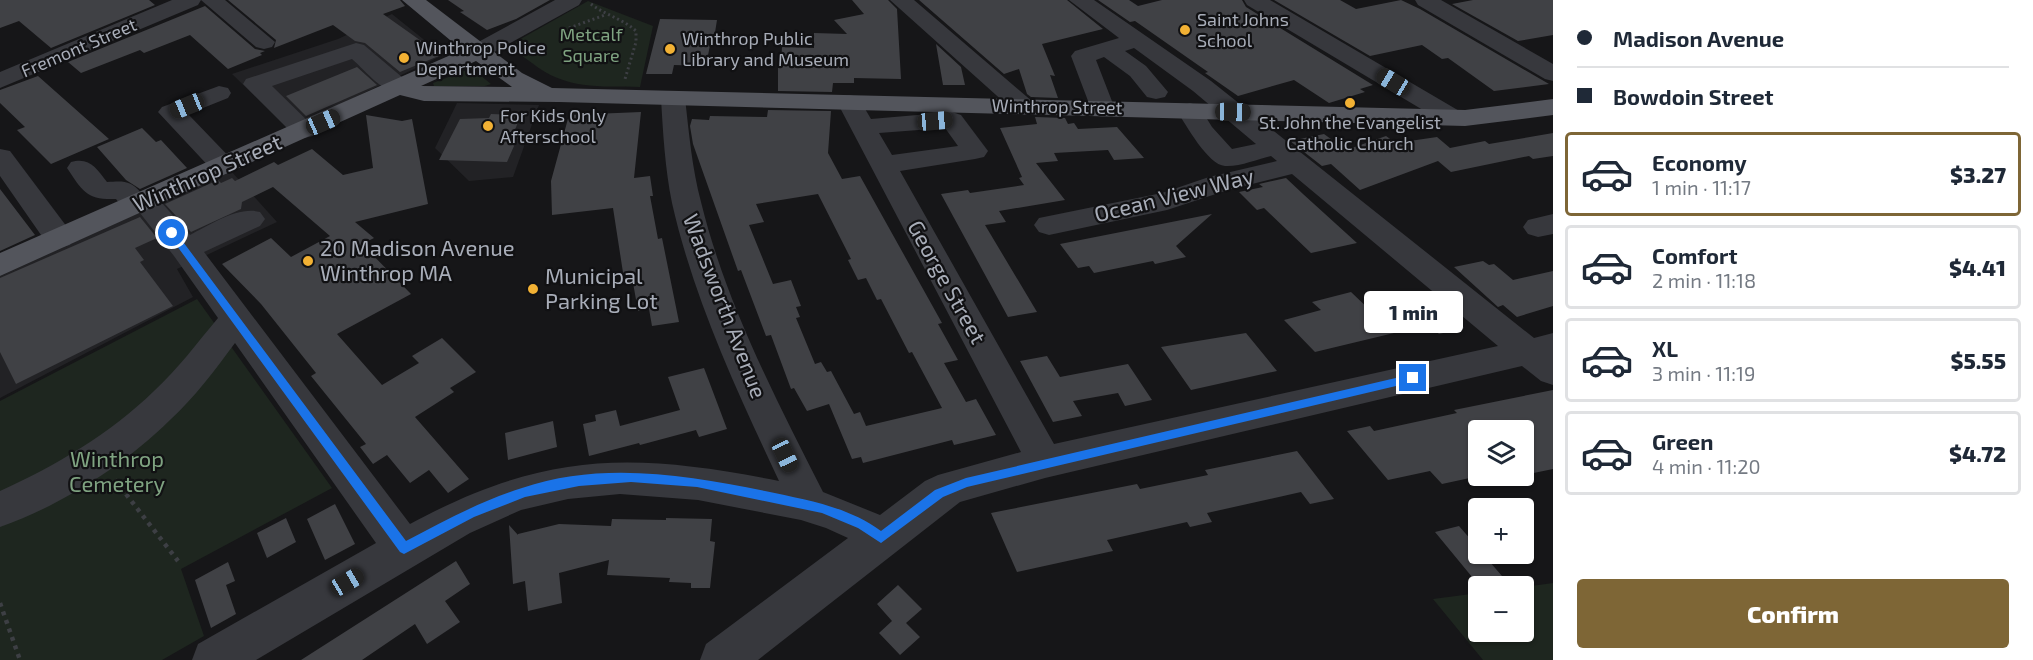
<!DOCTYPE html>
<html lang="en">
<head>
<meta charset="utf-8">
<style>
	body { margin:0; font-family:"Exo 2",sans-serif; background:#f2f2f3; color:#1f2937; height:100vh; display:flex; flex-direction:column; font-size:22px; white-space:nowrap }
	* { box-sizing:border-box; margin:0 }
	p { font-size:20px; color:#747a83 }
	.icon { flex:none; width:33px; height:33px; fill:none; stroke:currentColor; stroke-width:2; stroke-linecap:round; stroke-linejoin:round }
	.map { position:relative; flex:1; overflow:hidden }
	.panel { display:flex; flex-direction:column; background:#fff; width:480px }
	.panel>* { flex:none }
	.banner { display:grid; align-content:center; height:132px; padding:0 24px; background:#fff }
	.tools { position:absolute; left:1468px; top:420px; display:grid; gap:12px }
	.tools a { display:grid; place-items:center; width:66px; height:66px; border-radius:6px; background:#fff; box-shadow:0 2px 4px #0004; font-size:30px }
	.end { position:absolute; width:27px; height:27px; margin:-14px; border:8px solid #1a73e8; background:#fff; box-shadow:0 0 0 3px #fff }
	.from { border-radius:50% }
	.bubble { position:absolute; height:42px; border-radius:6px; background:#fff; box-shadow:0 2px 4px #0004; font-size:20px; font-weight:800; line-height:42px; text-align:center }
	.car { position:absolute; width:18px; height:36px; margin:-18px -9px; border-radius:8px; box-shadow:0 0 4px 2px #0007; background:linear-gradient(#222 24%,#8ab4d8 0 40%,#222 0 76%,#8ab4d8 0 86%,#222 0) }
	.banner b { display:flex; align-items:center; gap:21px; height:57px; font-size:22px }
	.banner b+b { border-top:2px solid #e0e1e3 }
	.banner i { width:15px; height:15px; background:#1f2937 }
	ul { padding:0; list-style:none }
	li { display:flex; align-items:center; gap:18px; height:84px; margin:0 12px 9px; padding:0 12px; border:3px solid #e0e1e3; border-radius:6px }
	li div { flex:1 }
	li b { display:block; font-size:22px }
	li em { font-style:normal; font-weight:800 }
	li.active { border-color:#7e6636 }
	li>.icon { width:54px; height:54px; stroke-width:1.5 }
	.primary-button { display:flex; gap:12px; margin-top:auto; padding:12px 24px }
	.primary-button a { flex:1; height:69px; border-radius:6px; background:#7e6636; color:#fff; font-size:24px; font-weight:800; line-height:69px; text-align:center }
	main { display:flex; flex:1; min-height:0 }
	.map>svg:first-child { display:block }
	.built { fill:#222225 }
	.green { fill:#1e261f }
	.building { fill:#404145; fill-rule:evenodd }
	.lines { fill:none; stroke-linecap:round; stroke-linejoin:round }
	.path-far1 { stroke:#3d3f44; stroke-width:3; stroke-dasharray:2 3; stroke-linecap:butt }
	.path { stroke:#3d3f44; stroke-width:4.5; stroke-dasharray:4 5; stroke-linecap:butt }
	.minor { fill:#37383d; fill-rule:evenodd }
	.major { fill:#53555c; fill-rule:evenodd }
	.route { fill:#1a73e8 }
	.poi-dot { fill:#f2b134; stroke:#111113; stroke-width:2 }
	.labels { text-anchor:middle; stroke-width:4.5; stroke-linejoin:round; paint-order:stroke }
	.far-poi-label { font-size:18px; fill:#a8adb8; stroke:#111113; text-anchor:start }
	.far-park-label { font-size:18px; fill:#7fa381; stroke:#111113 }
	.far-street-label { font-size:18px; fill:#a8adb8; stroke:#111113 }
	.street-label { font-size:22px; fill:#a8adb8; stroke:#111113 }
	.poi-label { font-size:22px; fill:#a8adb8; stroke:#111113; text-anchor:start }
	.park-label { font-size:22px; fill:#7fa381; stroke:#111113 }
</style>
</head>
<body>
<main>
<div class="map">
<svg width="1553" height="660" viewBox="0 0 1553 660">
	<rect width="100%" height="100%" fill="#161618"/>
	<!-- built -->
	<path class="built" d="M392,14L443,55L289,129L232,74L338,39Z
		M457,103L539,105L513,177L469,181L435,148Z
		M231,171L277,222L177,269L193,297L0,398V276Z"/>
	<!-- green -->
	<path class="green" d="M588,1L653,26L640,87C599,86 566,90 532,63C526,59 519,54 514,48L517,41Z
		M467,70L475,71L491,84L485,86H434L433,83Z
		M197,299L332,488L181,569L204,636L162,660H0V401Z
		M1553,583V660H1483L1433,599L1479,593V632H1524V587Z"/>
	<!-- building -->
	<path class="building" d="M0,0H149L155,5L51,48L19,21L0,28Z
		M228,0H400L405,6L383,14L441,55L400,72L365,43L355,41L333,25L274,48L276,40Z
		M448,0H550L516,19L487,30L460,12L464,11Z
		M852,0H888L897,9L901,79L854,78V83H833L832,92L778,91V65H781L782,47L814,48V33L847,34L834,20L864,14Z
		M919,0H1067L1103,29L1042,44L1055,76L1050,75L1058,98L1031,97L1027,94L1019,69L1004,74Z
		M1098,0H1129L1138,6L1162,0H1242L1246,7L1373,85L1360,89L1365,92L1329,103L1294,80L1238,96L1205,73L1208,72L1135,21L1130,22Z
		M1274,0H1340L1356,9L1401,0L1420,9L1549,84L1494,91L1448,58L1442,59L1422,45L1370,56Z
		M1473,0H1553V35L1518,41L1452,4Z
		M205,6L255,49L265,51L260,53L262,55L228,69L190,35L144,53L140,50L81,73L68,62Z
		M660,19L717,20L713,45H710L706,66L674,65L672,74H646Z
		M936,44L961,67L965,85H943Z
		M357,67L377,85L306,116L286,96Z
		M38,76L109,139L51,164L17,130L25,127L0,103V90Z
		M768,110L831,111L828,153L842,179L860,176L942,323L938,324L958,360L944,363L966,402L976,399L996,435L954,445L952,440L863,463L861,457L852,459L829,404L807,411L794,388L791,389L771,335L766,336L741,270L738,271L693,144L690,126L692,119L709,120L710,116L767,117ZM818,194L851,259L848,260L858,280L866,278L877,300L881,299L909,353L912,352L942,408L866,426L860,412L854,414L831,371L827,372L821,362L815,364L796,318L800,317L796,307L801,306L791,280L773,284L749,225L764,222L756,204Z
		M641,112L634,178L650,176L653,196H650L658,239L662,238L679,322L652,326L649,309L638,311L632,277L624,279L613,208L552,215L551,181L569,115Z
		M491,114L517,115L514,122H518L515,130H521L507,162L439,160L460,119L489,118Z
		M366,115L402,121L412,119L428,204L355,222L374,238L362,244L411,294L337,334L382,385L419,363L412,356L442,338L476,372L450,388L454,392L415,417L469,479L448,493L429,470L410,483L387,455L373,464L360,447L366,444L311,376L316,373L261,304L222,264L271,238L291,257L330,236L273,187L242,202L241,209L191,232L165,204L218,180L221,183L232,178L235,181L274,162L278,165L312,149L343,175L373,168Z
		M1035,117L1065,118L1068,124L1074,123L1078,129L1117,127L1144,158L1114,160L1108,150L1054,153L1058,161L1036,163L1065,200L999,211L1006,222L985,225L1037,312L1008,317L941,194L968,190L970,193L1024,185L1019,178L1022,177L1000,128L1037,124Z
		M142,128L156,142L161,140L187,168L140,189L126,180L97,147Z
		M1553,133V156L1533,159L1529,156L1451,172L1438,161L1360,190L1331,164L1322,166L1290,141L1324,134L1346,150L1386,136L1396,143L1437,137L1450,148L1485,141L1489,144Z
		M1286,178L1303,194L1357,243L1311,253L1264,208L1257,210L1239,192L1263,187L1259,184Z
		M0,189L35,235L0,251Z
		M1212,214L1176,246L1186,257L1155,264L1153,261L1094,273L1089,266L1078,268L1060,244Z
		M140,217L157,238L135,248L144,260L140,262L173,306L16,384L0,352V278Z
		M1483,261L1489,265L1494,264L1513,280L1553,271V306L1517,317L1503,305L1498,307L1454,267Z
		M1351,292L1394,333L1315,352L1284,320L1321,310L1312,302Z
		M1439,300L1459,316L1452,318L1464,328L1439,334L1415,312L1426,309L1421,304Z
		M1246,333L1277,371L1191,390L1161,347Z
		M1047,356L1060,377L1128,364L1152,400L1125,406L1118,393L1073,401L1082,416L1053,422L1020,361Z
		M704,368L727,429L699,437L696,430L640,445L639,443L589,456L583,424L596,421L595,415L616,410L620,426L680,410L668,377Z
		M1553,390V469L1524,475V430H1479V476L1442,484L1430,471L1388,480L1347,431L1370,426L1374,431L1457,413L1454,410Z
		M553,421L557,447L508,460L505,433Z
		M1297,451L1334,499L1310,504L1301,492L1207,513L1212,522L1190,527L1187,522L1107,540L1113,551L1017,572L991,513L1137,484L1140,489L1208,475L1205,470Z
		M335,504L355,544L325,560L307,519Z
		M286,518L296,542L267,558L257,533Z
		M666,518L712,519L710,541L715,542L710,588H691V583L669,582L670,578L607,575L609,560L559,573L562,603L528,611L525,581L513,584L509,525L518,535V534L559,524L611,526L612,519L666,520Z
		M1459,526L1479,549V554H1483L1502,576L1477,583L1435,532Z
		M456,561L470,584L445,601L460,622L427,644L415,624L362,660H301Z
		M228,562L235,581L226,585L236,614L211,628L195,580Z
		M898,585L922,609L906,623L920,637L900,655L879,633L892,621L877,604Z"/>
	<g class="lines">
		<!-- path-far1 -->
		<path class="path-far1" d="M591,4C605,15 623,19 636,31V42L625,79
			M569,28L605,15"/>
		<!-- path -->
		<path class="path" d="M115,480L178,561
			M0,603L20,660"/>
		<!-- minor -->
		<path class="minor" d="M172,0H201L198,5L0,88V72Z
			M201,0H225L275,42L272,47L264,49L256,47Z
			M555,0H582L579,5L487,56L479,58L471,56L467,51L471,46Z
			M890,0H914L1033,102L1037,107L1033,112L1024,115L1015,112Z
			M1069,0H1094L1211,81L1534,338L1553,333V385L1541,381L1522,366L1045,478L960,502L758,660H700L706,644L848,538L826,528L801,520L698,500L620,494L568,499L521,510L470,533L256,660H192L198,644L376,543L235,343C215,370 195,397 170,420C123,466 62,505 0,527V491C55,466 110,434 154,391C178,369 197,343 218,318L174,256L140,213L126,212L116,199C87,200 83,192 67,168L71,162C90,157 96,168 107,182C123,181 131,180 141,193L155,195L190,235C210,225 238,206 260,212L265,219L260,226L204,252L410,524C545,451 632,452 779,481C737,391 694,300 672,203C665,168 663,133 661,98L664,93L673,91L682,93L685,98C689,133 692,168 701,202C726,304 776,399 823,492L880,515L925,481L938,475L1021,452L837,102L840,97L849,95L858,97L871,119L952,112L961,115L988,151L984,157L975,159L900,171L1054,444L1498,346L1292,174L1228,190L1167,210L1049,235L1039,232L1034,225L1039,218L1162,193L1209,177L1277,161L1271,156C1258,159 1239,167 1225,166C1208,165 1186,125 1177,111L1181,106L1190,103L1199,106L1212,127L1232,149L1256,144L1193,91L1134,48L1125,51L1146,66L1168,92L1165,97L1156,99L1147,97L1130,76L1104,57L1096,60L1115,109L1111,114L1102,117L1093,114L1071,56L1075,51L1119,38ZM945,128L958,146L892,155L879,133Z
			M1244,0H1270L1461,112L1465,117L1461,122L1452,125L1443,122L1247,5Z
			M1415,0H1441L1553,64V81L1545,79L1418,5Z
			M356,43L364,45L409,83L412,88L409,93C387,99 368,73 352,59L272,86L317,130L313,136L304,138L295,136L243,84L246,79Z
			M219,86L228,88L231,93L228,98L188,114L238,166L234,172L224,174L214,172L158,112L162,107Z
			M0,149L10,151L70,231L74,238L70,245L59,248L48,245L0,176Z
			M1553,214V234L1538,237L1528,234L1523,227L1528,220Z"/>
		<!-- major -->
		<path class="major" d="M402,0H426L522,73L552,88L1465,110L1553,99V115L1465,126L559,102L424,101L400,95L0,276V253L462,50ZM476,61L512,87L421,86Z"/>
	</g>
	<!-- route -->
	<path class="route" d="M169,231H175L406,541C444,521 481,501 522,488C601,461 686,475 765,491C806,500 847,506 881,531L935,490L966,478L1413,374L1419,378L1413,382L967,487L943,497L881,543L858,528L822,513L697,487L631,482L579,486L525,497L474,517L404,554L400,552L169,235Z"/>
	<!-- markers -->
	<g class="poi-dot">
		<circle cx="1185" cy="30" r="6"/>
		<circle cx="670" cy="49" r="6"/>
		<circle cx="404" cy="58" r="6"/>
		<circle cx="1350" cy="103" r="6"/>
		<circle cx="488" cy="126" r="6"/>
		<circle cx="308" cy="261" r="6"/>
		<circle cx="533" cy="289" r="6"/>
	</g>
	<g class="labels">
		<!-- far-poi labels -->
		<g class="far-poi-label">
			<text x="1197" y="26">Saint Johns<tspan x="1197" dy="21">School</tspan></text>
			<text x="682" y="45">Winthrop Public<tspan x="682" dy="21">Library and Museum</tspan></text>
			<text x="416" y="54">Winthrop Police<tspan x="416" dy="21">Department</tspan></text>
			<text x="500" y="122">For Kids Only<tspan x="500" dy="21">Afterschool</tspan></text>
			<text x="1350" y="129" text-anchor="middle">St. John the Evangelist<tspan x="1350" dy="21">Catholic Church</tspan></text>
		</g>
		<!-- far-park labels -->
		<g class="far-park-label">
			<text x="591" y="41">Metcalf<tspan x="591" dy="21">Square</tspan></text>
		</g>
		<!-- far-street labels -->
		<g class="far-street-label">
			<text transform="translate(79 48) rotate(-23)" y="6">Fremont Street</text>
			<text transform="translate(1057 107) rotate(1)" y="6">Winthrop Street</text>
		</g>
		<!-- street labels -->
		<g class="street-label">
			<text transform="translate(207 173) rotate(-24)" y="8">Winthrop Street</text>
			<text transform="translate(1174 195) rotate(-14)" y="8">Ocean View Way</text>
			<text transform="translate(947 282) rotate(61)" y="8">George Street</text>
			<text transform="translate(725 306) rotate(69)" y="8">Wadsworth Avenue</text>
		</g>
		<!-- poi labels -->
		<g class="poi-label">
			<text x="320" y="256">20 Madison Avenue<tspan x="320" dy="25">Winthrop MA</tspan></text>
			<text x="545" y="284">Municipal<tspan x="545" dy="25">Parking Lot</tspan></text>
		</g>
		<!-- park labels -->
		<g class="park-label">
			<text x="117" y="467">Winthrop<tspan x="117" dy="25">Cemetery</tspan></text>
		</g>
	</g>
</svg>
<div class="tools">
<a><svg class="icon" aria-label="layers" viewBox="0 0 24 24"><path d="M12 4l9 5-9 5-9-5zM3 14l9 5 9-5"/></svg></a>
<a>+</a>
<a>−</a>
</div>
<i class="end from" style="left:172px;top:233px"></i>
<i class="end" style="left:1413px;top:378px"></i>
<div class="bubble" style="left:1364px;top:291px;width:99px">1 min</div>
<i class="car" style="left:1393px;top:82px;rotate:301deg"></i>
<i class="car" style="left:187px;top:106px;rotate:248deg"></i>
<i class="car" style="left:1233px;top:112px;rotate:91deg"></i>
<i class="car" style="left:935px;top:121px;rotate:85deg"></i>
<i class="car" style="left:323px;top:122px;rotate:66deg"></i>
<i class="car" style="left:785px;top:455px;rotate:155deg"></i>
<i class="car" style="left:347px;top:582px;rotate:60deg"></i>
</div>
<section class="panel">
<div class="banner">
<b><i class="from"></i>Madison Avenue</b>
<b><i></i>Bowdoin Street</b>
</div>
<ul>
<li class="active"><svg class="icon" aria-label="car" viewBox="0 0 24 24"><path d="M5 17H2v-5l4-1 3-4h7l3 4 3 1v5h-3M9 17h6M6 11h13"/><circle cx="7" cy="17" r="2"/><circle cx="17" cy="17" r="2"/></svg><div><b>Economy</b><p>1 min · 11:17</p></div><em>$3.27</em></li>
<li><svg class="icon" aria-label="car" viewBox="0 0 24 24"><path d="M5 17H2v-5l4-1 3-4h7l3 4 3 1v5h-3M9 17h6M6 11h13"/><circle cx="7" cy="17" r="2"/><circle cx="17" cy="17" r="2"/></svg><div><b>Comfort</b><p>2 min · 11:18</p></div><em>$4.41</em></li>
<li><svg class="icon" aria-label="car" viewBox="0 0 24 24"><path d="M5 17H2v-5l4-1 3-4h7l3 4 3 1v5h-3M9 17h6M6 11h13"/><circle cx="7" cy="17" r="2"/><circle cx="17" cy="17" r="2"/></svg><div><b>XL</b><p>3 min · 11:19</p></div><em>$5.55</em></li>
<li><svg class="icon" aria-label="car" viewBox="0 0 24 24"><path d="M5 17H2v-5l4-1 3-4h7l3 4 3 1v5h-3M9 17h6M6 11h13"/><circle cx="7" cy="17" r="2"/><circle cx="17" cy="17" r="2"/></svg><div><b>Green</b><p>4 min · 11:20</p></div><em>$4.72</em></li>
</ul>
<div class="primary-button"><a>Confirm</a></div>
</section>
</main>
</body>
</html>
